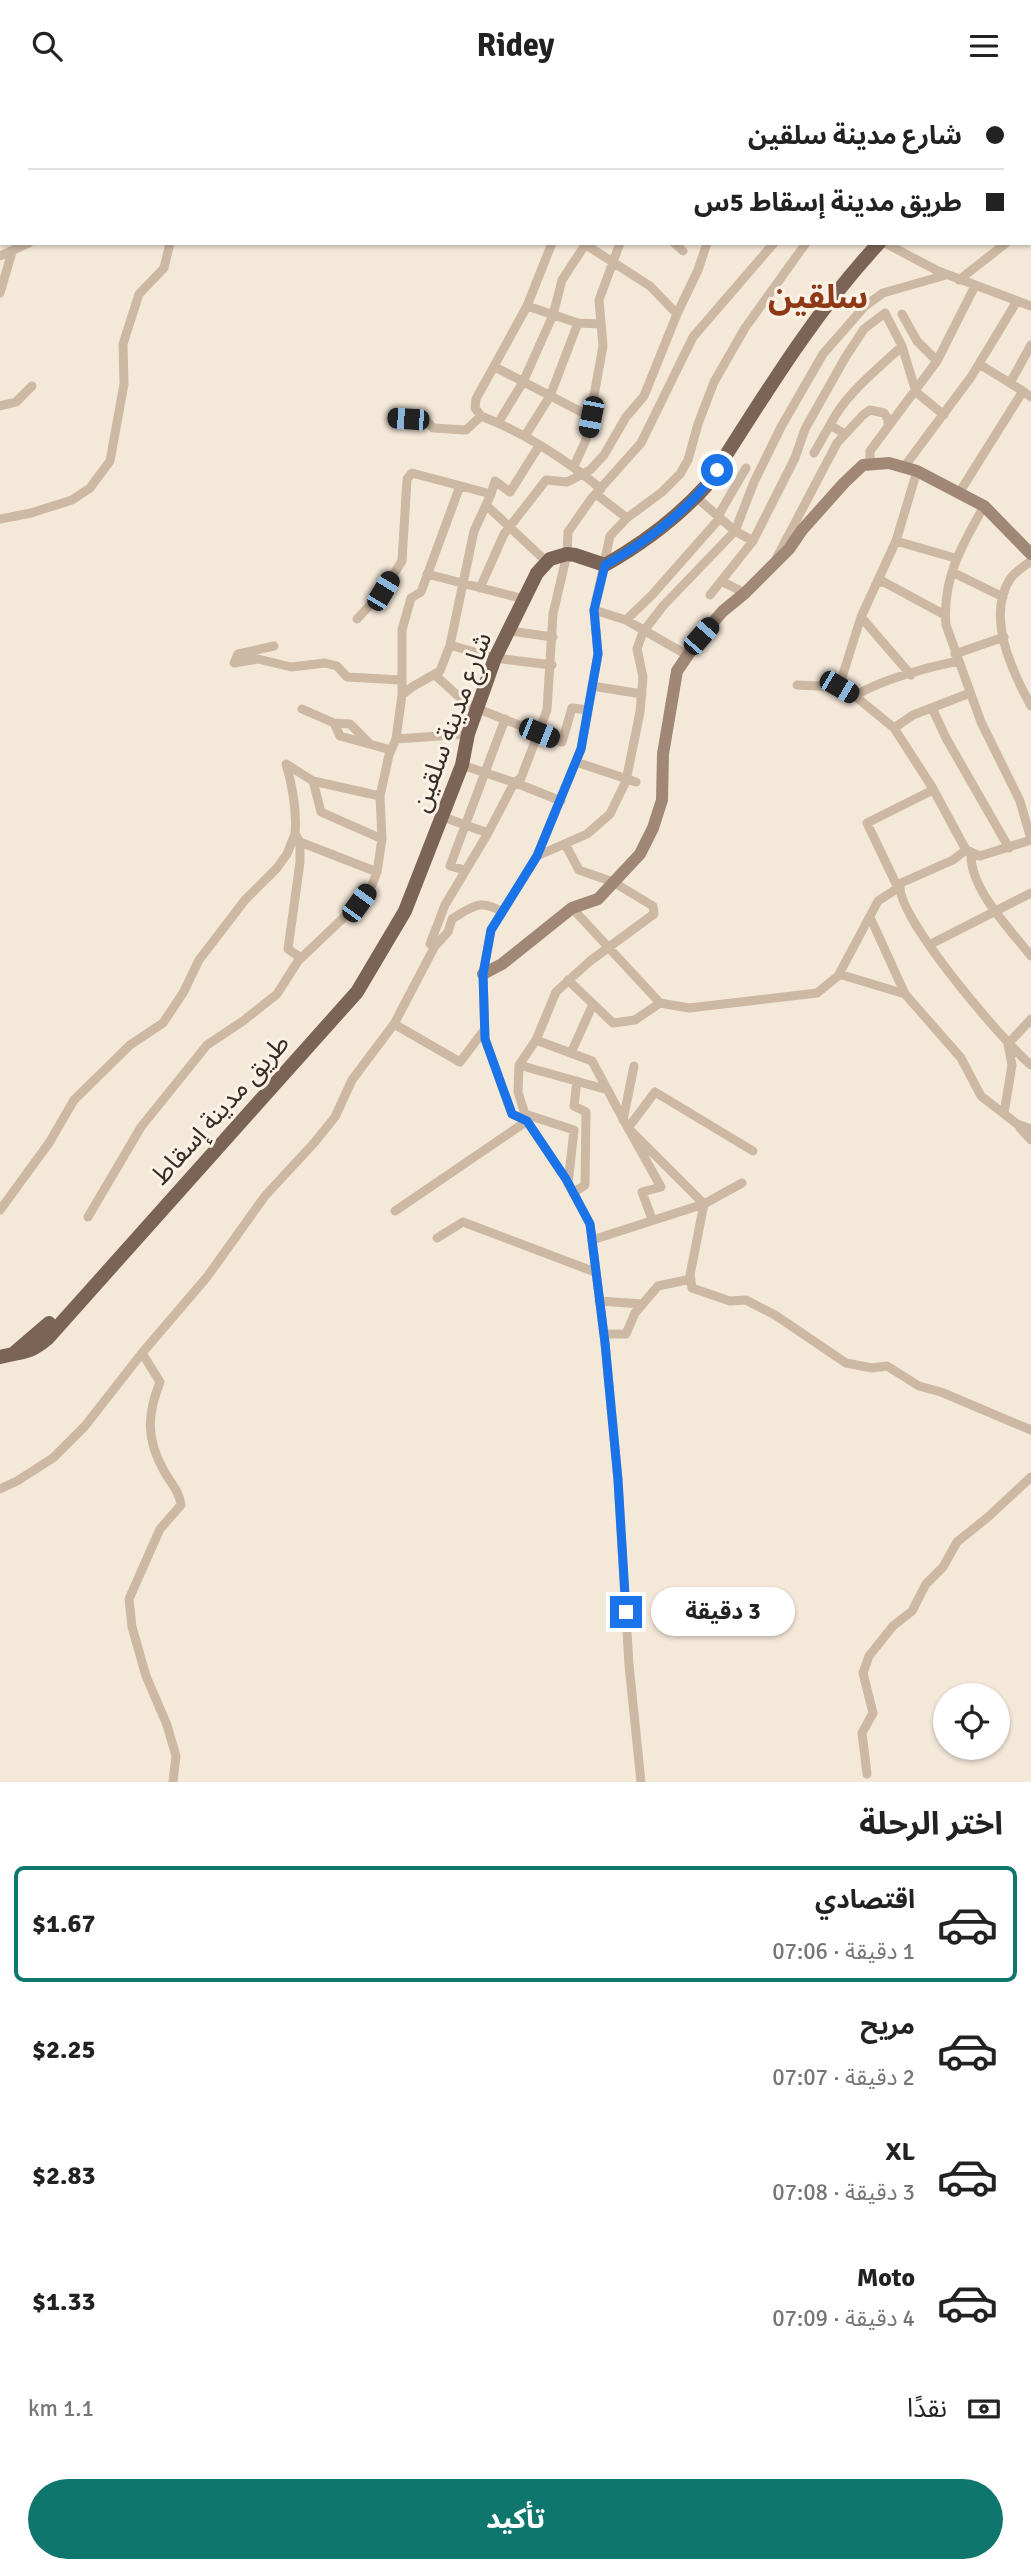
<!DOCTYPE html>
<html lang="ar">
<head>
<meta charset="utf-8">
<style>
	body { margin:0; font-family:Signika,"Noto Sans Arabic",sans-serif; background:#f2f2f2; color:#222; direction:rtl; height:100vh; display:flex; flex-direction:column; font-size:26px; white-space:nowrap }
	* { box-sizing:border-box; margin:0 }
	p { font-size:23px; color:#767676 }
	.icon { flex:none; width:38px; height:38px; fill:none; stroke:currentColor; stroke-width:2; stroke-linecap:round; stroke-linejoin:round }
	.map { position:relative; height:1691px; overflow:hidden; direction:ltr }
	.details { display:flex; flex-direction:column; background:#fff; flex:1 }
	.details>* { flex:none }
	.top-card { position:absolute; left:0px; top:0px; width:1032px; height:154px; box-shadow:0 2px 5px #0004; direction:rtl; display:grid; align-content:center; height:154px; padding:0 28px; background:#fff }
	.fabs { position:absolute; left:933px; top:1592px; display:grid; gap:14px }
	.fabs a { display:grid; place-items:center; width:77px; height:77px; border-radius:50%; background:#fff; box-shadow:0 2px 5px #0004; font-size:35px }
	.end { position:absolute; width:32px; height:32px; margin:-16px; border:9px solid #1a73e8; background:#fff; box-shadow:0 0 0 4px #fff }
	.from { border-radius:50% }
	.bubble { position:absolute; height:49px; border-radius:24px; background:#fff; box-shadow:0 2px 5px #0004; font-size:23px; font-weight:700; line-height:49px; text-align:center; direction:rtl }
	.car { position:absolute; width:21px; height:42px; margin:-21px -10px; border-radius:9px; box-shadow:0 0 5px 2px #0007; background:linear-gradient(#222 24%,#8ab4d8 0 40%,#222 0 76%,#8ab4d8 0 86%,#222 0) }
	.top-card b { display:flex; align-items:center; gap:24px; height:66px; font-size:26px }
	.top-card b+b { border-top:2px solid #e0e0e0 }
	.top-card i { width:18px; height:18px; background:#222 }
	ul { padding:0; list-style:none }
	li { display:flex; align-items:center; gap:21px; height:116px; margin:0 14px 10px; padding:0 14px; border:4px solid transparent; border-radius:10px }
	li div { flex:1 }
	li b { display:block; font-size:26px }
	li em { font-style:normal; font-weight:700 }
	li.current { border-color:#0f766e }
	li>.icon { width:63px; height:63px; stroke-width:1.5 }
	h2 { padding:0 28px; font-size:32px; line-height:84px }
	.pay { display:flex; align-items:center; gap:18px; height:77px; padding:0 28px; font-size:26px }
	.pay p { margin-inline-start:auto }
	.action { display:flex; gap:14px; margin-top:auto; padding:14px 28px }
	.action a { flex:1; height:80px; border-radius:42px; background:#0f766e; color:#fff; font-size:28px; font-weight:700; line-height:80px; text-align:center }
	header { display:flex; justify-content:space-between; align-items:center; height:91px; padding:0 28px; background:#fff; font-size:32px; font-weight:700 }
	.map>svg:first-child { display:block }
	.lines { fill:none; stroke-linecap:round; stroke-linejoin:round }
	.street { stroke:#cdb8a3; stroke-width:9 }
	.secondary { stroke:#a18775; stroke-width:12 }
	.primary { stroke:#7b6455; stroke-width:14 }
	.route { stroke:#1a73e8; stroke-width:9 }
	.labels { text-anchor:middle; stroke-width:6; stroke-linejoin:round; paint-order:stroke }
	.street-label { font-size:26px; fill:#382c26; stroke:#fbf2e6 }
	.district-label { font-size:33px; font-weight:bold; fill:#8f3816; stroke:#fbf2e6 }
</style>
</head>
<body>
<header><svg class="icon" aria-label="menu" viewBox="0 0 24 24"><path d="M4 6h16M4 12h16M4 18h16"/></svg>Ridey<svg class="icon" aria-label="search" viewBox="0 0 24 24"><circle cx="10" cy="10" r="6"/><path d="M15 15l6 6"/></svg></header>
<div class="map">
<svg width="1031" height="1691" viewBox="0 0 1031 1691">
	<rect width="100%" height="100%" fill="#f4e8d9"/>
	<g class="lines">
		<!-- street -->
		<path class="street" d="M573,0L574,2
			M606,0L609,2
			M654,0L655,2
			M723,0L726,2
			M792,0L794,2
			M345,2L352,0
			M400,2V0
			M672,2V0
			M702,2V0
			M783,2L784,0
			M869,2L870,0
			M1010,2L1011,0
			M0,117L2,116
			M583,152L650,195L677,223
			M674,152L683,160
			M885,152L938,180L1031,215
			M0,165L29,152
			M959,189L1006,152
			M0,202L12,161
			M527,215L578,232L601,233
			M902,223L917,250L937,270
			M979,273L1023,300
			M495,276L591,326
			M1010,292L1031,254
			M0,315L16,311L32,295
			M481,325L475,317L476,308L527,215L552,152
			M391,327L426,329L433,337L466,339L481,325C523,341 567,369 601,398
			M498,332L523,291L553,224L562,189L585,154
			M845,343L830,334C846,302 877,279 902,255
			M525,345L550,305L578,232
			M814,362L830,334
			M874,372L870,368V360L937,270L975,195
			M574,375L586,349L603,255L599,209L620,152
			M904,376L971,286L1017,210
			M959,402L1023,300L1031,306
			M491,403L495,390L510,401L539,355
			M596,403L627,427
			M696,406L735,440L753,450
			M487,415L547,471
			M984,415C962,454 942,488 946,534L981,631L1020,710L1031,748
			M0,428L31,422L72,409L90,397L110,370L124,293L123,253L139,203L164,177L170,152
			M896,450L955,467
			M777,466L837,352L863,324L870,319L884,322L888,328V336
			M1031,470C1024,475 1015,481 1010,488C986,526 1012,580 1031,615
			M952,481L1003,506
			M427,483L524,508
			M721,490L745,502
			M876,493L882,490L945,524
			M480,497L504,443L546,389L567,391L573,388L590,379L604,364L626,326L644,305L677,223L698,179L707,152
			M710,504L753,450L795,367L805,338L845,267L864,238L885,222L902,255L916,301L944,324
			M594,519L626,529L687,564
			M861,526L911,584
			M626,529L652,504L719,428L718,425L746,377
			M510,540L553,546
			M450,554L495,567L552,574
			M274,555L238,563L234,572L258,568L291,576L325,572L337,575L347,586L401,589
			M955,563L1004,546
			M435,584L468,614L562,651L572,617L588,619
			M797,594L839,596L855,605L894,637L932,696L966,759L980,765L1031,749
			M592,595L642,603
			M839,596L861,526L896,450L917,380
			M402,604V539L411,507L421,501L460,395
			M855,605C880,589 928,576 958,570
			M932,617L946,647L1009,757
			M302,618L334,632L340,645L391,659
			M334,632L350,633L369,652
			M894,637L913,624L970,602
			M396,648L468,643
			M576,671L636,691
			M462,674L516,692L561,710
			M313,690L380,705
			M443,726L488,742
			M300,751L377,781
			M966,759L953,769L901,792C889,818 1006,954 1031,974
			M971,763C970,798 1010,838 1031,865
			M537,765L587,743L610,723L626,690L640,621L643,586L637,558L643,541L663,515L735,440L754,391L781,336L823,263L865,215L883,202L946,184
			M465,779L450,775L505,628
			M572,817L660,912L689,917L817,902L838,885L878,810L898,797L867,732L933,699
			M870,826L905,903L961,967L981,1005L1017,1033L1031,1038
			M929,854L1031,802
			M435,855L430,853L445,814L488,742L514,692L521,687L547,619L553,523L567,463L568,441L591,408L641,352L693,246L774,152
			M301,867L288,858L300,771V751L295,743C297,719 293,697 286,673L313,690L321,721L382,748
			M839,883L905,903
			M568,889L613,932L635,929L660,912
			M394,933L460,971L485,938
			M536,949L592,970L628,1037L704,1113L690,1184L692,1197L730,1210L746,1209L775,1224L846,1272L872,1277L887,1275L919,1295L941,1301L1031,1339
			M571,962L593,913
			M519,974L608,999
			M1004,1022L1012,974L1008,953L1031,928
			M525,1023L574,1039L568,1093
			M623,1029L634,975
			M1020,1037L1031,1049
			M573,1102L585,1094L586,1021L574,1015L577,990
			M0,1119L49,1052L74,1009L130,954L163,932L183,902L199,869L245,809L277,777L287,763L295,743
			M395,1120L527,1030L518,1001L519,974L536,949L556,901L590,870L654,823L653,815L613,791L579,779L565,753
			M88,1126L141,1036L207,954L243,930L277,903L298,870L359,812L372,794L377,781L382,748L380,705L389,664L396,648L402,604L412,596L440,580L450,554L474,440L491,403L412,382L407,388L402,470L383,500L357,528
			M652,1128L642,1101L661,1096L628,1037L655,1001L753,1060
			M437,1147L463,1131L595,1181
			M592,1149L704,1113L742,1092
			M599,1210L643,1213
			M604,1243H626L635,1222L658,1195L691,1188
			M142,1262L160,1291C147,1324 146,1348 164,1380C171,1393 179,1399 181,1414L160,1438L129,1508L132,1536L146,1585L167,1634L176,1665L173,1691
			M0,1398L17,1390L53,1367L85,1335L142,1262L207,1186L265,1105L314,1052L335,1026L352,989L394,933L435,855L448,841L452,828C472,816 480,807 502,821
			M867,1683L862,1642L873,1622L863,1582L869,1565L893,1535L912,1520L926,1493L943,1476L957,1451L988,1426L1031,1386
			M641,1691L629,1574L618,1389L605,1252L590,1133L566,1088L527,1030L512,1023L485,948L483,883L491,839L537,765L581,658L598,563L594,519L610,445L627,427L662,401L680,383L688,369L698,333L714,291L745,237L806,152"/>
		<!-- secondary -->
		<path class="secondary" d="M483,883L502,873L572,817L598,808L640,763L653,737L662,709L663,663L677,580L701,545L723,520L745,502L789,458L802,439L844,392L863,374L889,372L917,380L984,415L1031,463"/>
		<!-- primary -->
		<path class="primary" d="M897,0L899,2
			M936,2L939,0
			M1031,17V16
			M14,1262L49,1232
			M0,1266C22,1260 28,1264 47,1248L357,901L405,820L462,674L468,643L495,567L537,482L550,468L567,463L575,464L605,474C642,453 679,425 707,394C761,310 811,225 879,152"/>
	</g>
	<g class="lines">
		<!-- route -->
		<path class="route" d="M626,1521L618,1389L605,1252L590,1133L566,1088L527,1030L512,1023L485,948L483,883L491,839L537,765L581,658L598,563L594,519L605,474C645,452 692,417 717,379"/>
	</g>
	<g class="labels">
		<!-- street labels -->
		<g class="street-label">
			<text transform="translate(451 631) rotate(-70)" y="9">شارع مدينة سلقين</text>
			<text transform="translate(220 1018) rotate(-48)" y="9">طريق مدينة إسقاط</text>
		</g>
		<!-- district labels -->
		<g class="district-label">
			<text x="818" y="217">سلقين</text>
		</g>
	</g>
</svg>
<div class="fabs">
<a><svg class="icon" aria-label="locate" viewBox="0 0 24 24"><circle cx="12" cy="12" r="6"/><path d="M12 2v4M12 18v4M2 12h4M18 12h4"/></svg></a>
</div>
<i class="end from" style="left:717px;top:379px"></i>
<i class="end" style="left:626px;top:1521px"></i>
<div class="bubble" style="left:651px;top:1496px;width:144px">3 دقيقة</div>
<i class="car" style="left:591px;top:326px;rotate:191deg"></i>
<i class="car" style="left:408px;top:328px;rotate:274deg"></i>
<i class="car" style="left:383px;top:500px;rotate:31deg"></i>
<i class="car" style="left:701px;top:545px;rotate:41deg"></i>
<i class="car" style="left:839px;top:596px;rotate:120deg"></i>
<i class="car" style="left:539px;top:642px;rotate:112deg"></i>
<i class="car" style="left:359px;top:812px;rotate:36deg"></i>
<div class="top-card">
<b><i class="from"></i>شارع مدينة سلقين</b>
<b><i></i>طريق مدينة إسقاط 5س</b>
</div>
</div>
<section class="details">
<h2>اختر الرحلة</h2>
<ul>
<li class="current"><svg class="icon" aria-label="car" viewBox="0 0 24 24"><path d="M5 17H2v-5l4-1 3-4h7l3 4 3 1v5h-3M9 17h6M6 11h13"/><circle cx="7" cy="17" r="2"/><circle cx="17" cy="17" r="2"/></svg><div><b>اقتصادي</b><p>1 دقيقة · 07:06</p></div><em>$1.67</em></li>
<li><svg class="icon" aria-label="car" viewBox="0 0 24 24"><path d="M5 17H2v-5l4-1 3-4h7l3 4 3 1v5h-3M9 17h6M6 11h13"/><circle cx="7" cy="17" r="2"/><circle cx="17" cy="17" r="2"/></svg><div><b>مريح</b><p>2 دقيقة · 07:07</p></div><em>$2.25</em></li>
<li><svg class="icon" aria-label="car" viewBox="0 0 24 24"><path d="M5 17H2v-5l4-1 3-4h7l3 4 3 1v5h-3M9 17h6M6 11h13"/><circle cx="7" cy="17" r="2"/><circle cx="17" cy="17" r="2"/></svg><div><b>XL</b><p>3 دقيقة · 07:08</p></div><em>$2.83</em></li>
<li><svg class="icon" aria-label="car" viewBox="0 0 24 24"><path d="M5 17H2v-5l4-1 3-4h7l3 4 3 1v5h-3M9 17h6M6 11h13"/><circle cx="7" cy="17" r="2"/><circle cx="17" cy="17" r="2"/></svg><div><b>Moto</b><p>4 دقيقة · 07:09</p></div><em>$1.33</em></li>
</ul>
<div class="pay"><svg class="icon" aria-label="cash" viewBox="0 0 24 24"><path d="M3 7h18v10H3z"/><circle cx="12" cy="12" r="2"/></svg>نقدًا<p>1.1 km</p></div>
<div class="action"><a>تأكيد</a></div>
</section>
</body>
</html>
